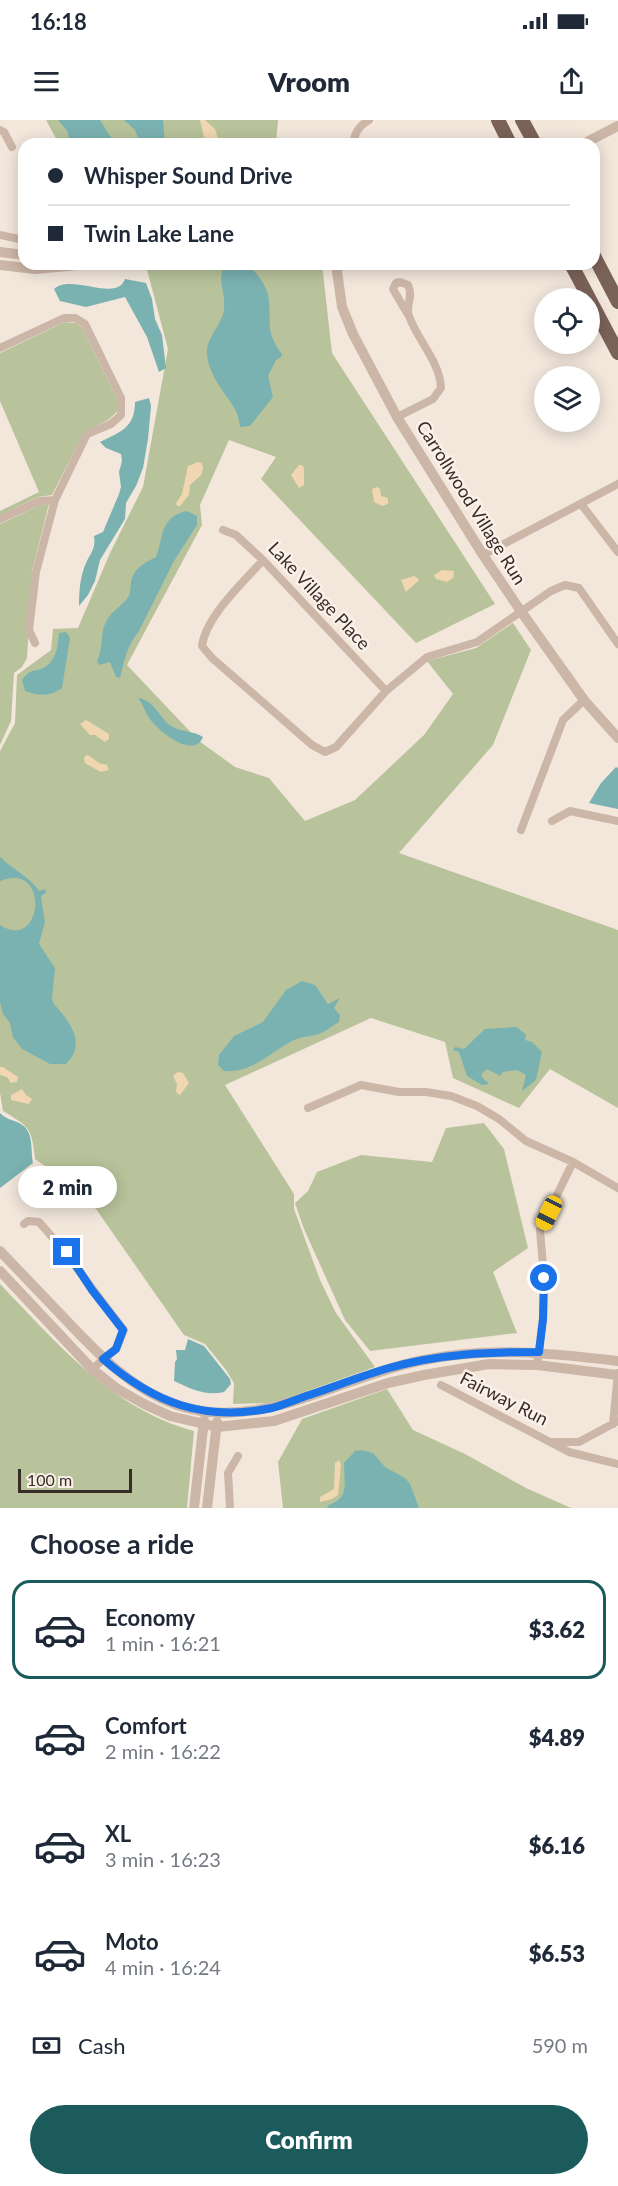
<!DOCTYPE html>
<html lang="en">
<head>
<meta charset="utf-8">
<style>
	body { margin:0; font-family:Lato,sans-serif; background:#f2f2f3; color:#1f2937; height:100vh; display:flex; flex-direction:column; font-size:22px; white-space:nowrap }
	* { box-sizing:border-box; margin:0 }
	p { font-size:20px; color:#747a83 }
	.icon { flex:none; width:33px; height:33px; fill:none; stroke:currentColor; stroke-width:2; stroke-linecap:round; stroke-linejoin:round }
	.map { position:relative; height:1388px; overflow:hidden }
	.panel { display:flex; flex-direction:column; background:#fff; flex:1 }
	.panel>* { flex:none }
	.hud { position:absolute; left:18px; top:18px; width:582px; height:132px; border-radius:18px; box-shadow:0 3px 15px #0003; display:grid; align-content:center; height:132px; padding:0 30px; background:#fff }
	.controls { position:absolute; left:534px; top:168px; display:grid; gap:12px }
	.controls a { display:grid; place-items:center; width:66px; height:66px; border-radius:50%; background:#fff; box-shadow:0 3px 15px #0003; font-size:30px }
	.scale { position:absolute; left:18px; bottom:15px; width:114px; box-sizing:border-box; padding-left:6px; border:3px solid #382c28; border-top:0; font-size:16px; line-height:21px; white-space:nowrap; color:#382c28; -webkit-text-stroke:4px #fbf1e9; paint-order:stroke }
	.end { position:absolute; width:27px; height:27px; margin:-14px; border:8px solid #1a73e8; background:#fff; box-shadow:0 0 0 3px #fff }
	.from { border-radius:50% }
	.bubble { position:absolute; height:42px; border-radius:21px; background:#fff; box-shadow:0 3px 15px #0003; font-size:20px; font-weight:800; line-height:42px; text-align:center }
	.car { position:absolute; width:18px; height:36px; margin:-18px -9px; border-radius:8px; box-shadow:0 0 4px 2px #0007; background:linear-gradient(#f5c518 24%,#345 0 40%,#f5c518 0 76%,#345 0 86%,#f5c518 0) }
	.hud b { display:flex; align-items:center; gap:21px; height:57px; font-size:22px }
	.hud b+b { border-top:2px solid #e0e1e3 }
	.hud i { width:15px; height:15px; background:#1f2937 }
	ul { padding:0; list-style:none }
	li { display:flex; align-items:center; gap:18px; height:99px; margin:0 12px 9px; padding:0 18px; border:3px solid transparent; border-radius:18px }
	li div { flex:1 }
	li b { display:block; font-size:22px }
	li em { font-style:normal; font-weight:800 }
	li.selected { border-color:#1b5b5c }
	li>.icon { width:54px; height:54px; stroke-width:1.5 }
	h2 { padding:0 30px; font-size:27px; line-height:72px }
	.pay { display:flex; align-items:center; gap:15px; height:66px; padding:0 30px; font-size:22px }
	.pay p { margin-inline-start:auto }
	.cta { display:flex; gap:12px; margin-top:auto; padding:12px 30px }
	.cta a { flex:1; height:69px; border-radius:36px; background:#1b5b5c; color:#fff; font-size:24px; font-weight:800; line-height:69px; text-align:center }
	.status { display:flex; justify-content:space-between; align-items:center; height:42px; padding:0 30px; background:#fff; direction:ltr }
	.status svg { height:16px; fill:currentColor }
	header { display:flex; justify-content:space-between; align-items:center; height:78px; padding:0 30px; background:#fff; font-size:27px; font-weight:800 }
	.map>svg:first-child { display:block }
	.green { fill:#b8c39b }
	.sand { fill:#f0d7b1 }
	.water { fill:#7ab2b1 }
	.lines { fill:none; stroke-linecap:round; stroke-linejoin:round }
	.minor { stroke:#ccb6a7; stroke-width:8 }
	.tertiary { stroke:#ccb6a7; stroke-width:10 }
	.primary { stroke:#7b6258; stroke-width:14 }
	.route { stroke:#1a73e8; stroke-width:8 }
	.labels { text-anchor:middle; stroke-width:5; stroke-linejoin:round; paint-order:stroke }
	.street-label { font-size:18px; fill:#382c28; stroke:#fbf1e9 }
</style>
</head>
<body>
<div class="status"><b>16:18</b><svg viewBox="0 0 49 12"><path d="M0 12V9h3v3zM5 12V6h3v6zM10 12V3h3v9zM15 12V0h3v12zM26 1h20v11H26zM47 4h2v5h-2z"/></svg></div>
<header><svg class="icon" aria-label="menu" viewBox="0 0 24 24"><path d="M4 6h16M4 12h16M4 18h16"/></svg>Vroom<svg class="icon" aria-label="share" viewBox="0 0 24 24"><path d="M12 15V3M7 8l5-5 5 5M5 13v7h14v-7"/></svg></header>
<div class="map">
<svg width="618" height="1388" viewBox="0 0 618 1388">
	<rect width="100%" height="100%" fill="#f3e7dc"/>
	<!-- green -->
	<path class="green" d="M46,0H278L276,24H59Z
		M150,144H322L332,233L495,484L416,523L261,359L276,337L229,320L200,385L202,405L127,545L199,621L235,647L269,658L305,701L355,680L424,615L453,574L427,541L476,528L513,503L531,530L493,625L399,733L618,810V988L550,949L519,988L453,958L445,922L371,898L225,965L294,1074V1089L320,1160L336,1193L375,1247L282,1280L267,1283L233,1284L234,1263L226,1250L205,1224L184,1215L96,1089L61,1057L35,1039C32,1007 29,1007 3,991L0,973V631L15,603L17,555L51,530L53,509L78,508L110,433L143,367L168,229L146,146Z
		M65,202L75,203L82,207L117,279V292L108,300L84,312L52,375L38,377L0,395V391L39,372L0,281V233Z
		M49,384L32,451L27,538L22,547L14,553L11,601L0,625V404L41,385Z
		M484,1003L504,1029L528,1128L493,1152L517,1213L370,1231L345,1200L304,1109L295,1083L308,1071L317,1052L361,1035L432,1042L446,1008Z
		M0,1164C57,1223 112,1289 194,1311L187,1388H0Z
		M387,1269L413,1310L465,1334L526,1368L571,1388H283L278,1342L302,1299Z"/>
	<!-- sand -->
	<path class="sand" d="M200,0H205L215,9L218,18L216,22L204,17Z
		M198,342L202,343L203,348L201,355L190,365L189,375L180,386H177L176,383L182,374L188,346Z
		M299,345H302L304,348V365L299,368L291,355Z
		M377,367L380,369L381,376L388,378V384L382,386L374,382L372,369Z
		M442,450L454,451L453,458L447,462L436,459L434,455Z
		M414,456L419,459L418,461L406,472L401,460Z
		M86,600L109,614V619L105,622L95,615H90L80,604Z
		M88,635L99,643L107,645L109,650L101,652L85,643L84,637Z
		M0,947H3L18,957L17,962L11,963L7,957L0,955Z
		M178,952L183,953L189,963L180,975L176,972L177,964L173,956Z
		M22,969L26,975L32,979L29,984L11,980V975Z
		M339,1340L341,1345L338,1375L332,1379L320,1382V1377L334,1369L335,1343Z"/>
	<!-- water -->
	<path class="water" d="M58,0H100L115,24H71L67,11Z
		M124,0H163L165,24H141L135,10Z
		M225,144H247C256,153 265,162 268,175C273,199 263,210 282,234L281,237L276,240L268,256L273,277L250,306L240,307C239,301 238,294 235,289C224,271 207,254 207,231C207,217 223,203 224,189C226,170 216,163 225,144Z
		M125,159L146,163L152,179L155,199L162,215L166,248L159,252L147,217L125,177L86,187L60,181L54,169C72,153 116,183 125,159Z
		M149,278L151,286L148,319L143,348L136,366L126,383L125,399L100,440L95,461L88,475L79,486C79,472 80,456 86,443C91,433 96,428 94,416L103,412L119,374L121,367L119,352L122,341L121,334L106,328L100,322C120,312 135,308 135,282Z
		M187,391L197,396V405L174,441L139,511C126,527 125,540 120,558L116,557L110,542L99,545L97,541C103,530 100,516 105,504C110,492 118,489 126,480C131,474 130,469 131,462C133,449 145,442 156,437C164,415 160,397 187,391Z
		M66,512L70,518L62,568C50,577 38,576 25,571L22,560C31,548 32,553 43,548C56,542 58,526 59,513Z
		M138,578C155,580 159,598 171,606C181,612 194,611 203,617C194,640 158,611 150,599C145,593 144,585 138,578Z
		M616,647L618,648V689L589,683L601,663Z
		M0,737C13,750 29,756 39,771L45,769L46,773L42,775L41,777L45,802L39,824L55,848L52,879L54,884C70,902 87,923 66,944H50L22,929L13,917L10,903L3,894L0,883V805C43,833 51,740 0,761Z
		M302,861L315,865L328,884L340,878L334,888L340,895L339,902C332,906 323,914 315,915C306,917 300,917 292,921C269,933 251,954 224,951L218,945L219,935L234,916L263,902L286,870Z
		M517,907L526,915L525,920L532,922L542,932L536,960L522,971L526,955L517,950L503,952L500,956L487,949L483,952L481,956L489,964L482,965L467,956L459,932L453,930L455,927L464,929L485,909Z
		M0,993C6,999 10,999 17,1002C35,1009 30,1028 33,1043L0,1068Z
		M188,1219L204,1226L230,1259L231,1264L224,1272C205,1276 191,1269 174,1261L175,1242L177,1239L176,1230H185Z
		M362,1330L373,1333L385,1347L405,1358L410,1364L419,1388H327L328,1385C350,1379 344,1362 344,1343L355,1331Z"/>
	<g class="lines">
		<!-- minor -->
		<path class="minor" d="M0,10L4,12L12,27
			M353,24C355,12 359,6 369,0
			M0,115L24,120
			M0,228L64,198H75L85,204L121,278V295L111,304L87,314L55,380L36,452L29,510L35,523
			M397,297L433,279L441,268C440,242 418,221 409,196C405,185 414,177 408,165L400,162L396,163L393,169L407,193
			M581,384L618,432
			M0,399L40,381L55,380
			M223,410L236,415L263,440L386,571
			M483,435L618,364
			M263,440C243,463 206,496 202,526L212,538L312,625L325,632L336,627L386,571L427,537L477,522L551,471L565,465L579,468L618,524
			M552,701L570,691L618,701
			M521,710L563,600L584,580
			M308,988L361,965L399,972H426L451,976L477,986L499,999L526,1021L573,1042L618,1068
			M24,1104L28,1101L39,1102C70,1136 95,1174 124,1210L116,1229L92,1249
			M537,1245L543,1199L544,1158L540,1110L573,1042
			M441,1265L569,1332L618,1344
			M613,1304L618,1253
			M551,1322H579L618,1301
			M230,1388L228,1353L238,1336"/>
		<!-- tertiary -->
		<path class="tertiary" d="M583,24L618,6
			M0,132L24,135
			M336,144L342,187L353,214L397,297L483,435L520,490L584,580L618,618
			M0,145L35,149L89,144
			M0,1131C22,1154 44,1177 66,1200C98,1234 131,1269 177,1285C259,1313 340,1257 419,1241C485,1226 551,1233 618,1241
			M0,1151L92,1249L116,1268L144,1284L170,1296L217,1307L274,1301L388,1263L424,1255L489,1244L537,1245L618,1255
			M194,1388L204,1300
			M207,1388L217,1302"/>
		<!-- primary -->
		<path class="primary" d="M498,0L510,24
			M522,0L535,24
			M594,136L618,182
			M571,144L589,178
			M590,180L618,233"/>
	</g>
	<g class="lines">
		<!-- route -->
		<path class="route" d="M67,1132L92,1170L123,1210L116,1229L103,1239C154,1283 204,1302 272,1288C283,1285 295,1280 306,1276C334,1267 361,1256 389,1248C438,1234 488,1232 539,1232L543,1199L544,1158"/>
	</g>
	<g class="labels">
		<!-- street labels -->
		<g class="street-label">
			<text transform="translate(471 383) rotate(58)" y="6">Carrollwood Village Run</text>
			<text transform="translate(319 476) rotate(47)" y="6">Lake Village Place</text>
			<text transform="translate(504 1279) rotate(27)" y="6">Fairway Run</text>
		</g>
	</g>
</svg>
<div class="controls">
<a><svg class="icon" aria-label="locate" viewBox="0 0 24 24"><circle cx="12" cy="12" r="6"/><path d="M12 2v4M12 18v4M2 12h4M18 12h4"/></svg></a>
<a><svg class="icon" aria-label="layers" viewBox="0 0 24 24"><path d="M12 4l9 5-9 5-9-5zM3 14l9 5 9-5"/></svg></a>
</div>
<div class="scale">100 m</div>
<i class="end from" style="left:544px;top:1158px"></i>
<i class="end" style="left:67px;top:1132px"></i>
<div class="bubble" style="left:18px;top:1046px;width:99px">2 min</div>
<i class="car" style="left:549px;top:1093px;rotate:206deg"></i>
<div class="hud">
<b><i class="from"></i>Whisper Sound Drive</b>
<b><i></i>Twin Lake Lane</b>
</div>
</div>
<section class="panel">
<h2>Choose a ride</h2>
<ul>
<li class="selected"><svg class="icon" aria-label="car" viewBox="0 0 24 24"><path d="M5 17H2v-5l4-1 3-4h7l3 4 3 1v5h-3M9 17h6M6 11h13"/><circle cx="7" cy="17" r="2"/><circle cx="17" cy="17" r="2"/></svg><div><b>Economy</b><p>1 min · 16:21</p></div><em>$3.62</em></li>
<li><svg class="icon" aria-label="car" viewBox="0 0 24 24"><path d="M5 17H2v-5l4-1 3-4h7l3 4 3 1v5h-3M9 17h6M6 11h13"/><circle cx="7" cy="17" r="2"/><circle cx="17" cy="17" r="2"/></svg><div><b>Comfort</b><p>2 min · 16:22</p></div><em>$4.89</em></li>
<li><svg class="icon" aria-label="car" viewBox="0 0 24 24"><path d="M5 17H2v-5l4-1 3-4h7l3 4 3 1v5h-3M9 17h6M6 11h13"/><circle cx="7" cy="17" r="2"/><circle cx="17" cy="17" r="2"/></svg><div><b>XL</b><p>3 min · 16:23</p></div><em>$6.16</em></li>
<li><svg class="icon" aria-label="car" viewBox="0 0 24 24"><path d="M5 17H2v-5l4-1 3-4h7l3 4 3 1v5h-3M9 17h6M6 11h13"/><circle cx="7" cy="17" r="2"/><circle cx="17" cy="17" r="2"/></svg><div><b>Moto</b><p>4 min · 16:24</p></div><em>$6.53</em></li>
</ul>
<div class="pay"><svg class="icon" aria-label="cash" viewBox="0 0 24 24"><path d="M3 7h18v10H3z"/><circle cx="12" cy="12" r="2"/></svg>Cash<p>590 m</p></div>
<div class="cta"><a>Confirm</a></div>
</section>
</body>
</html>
